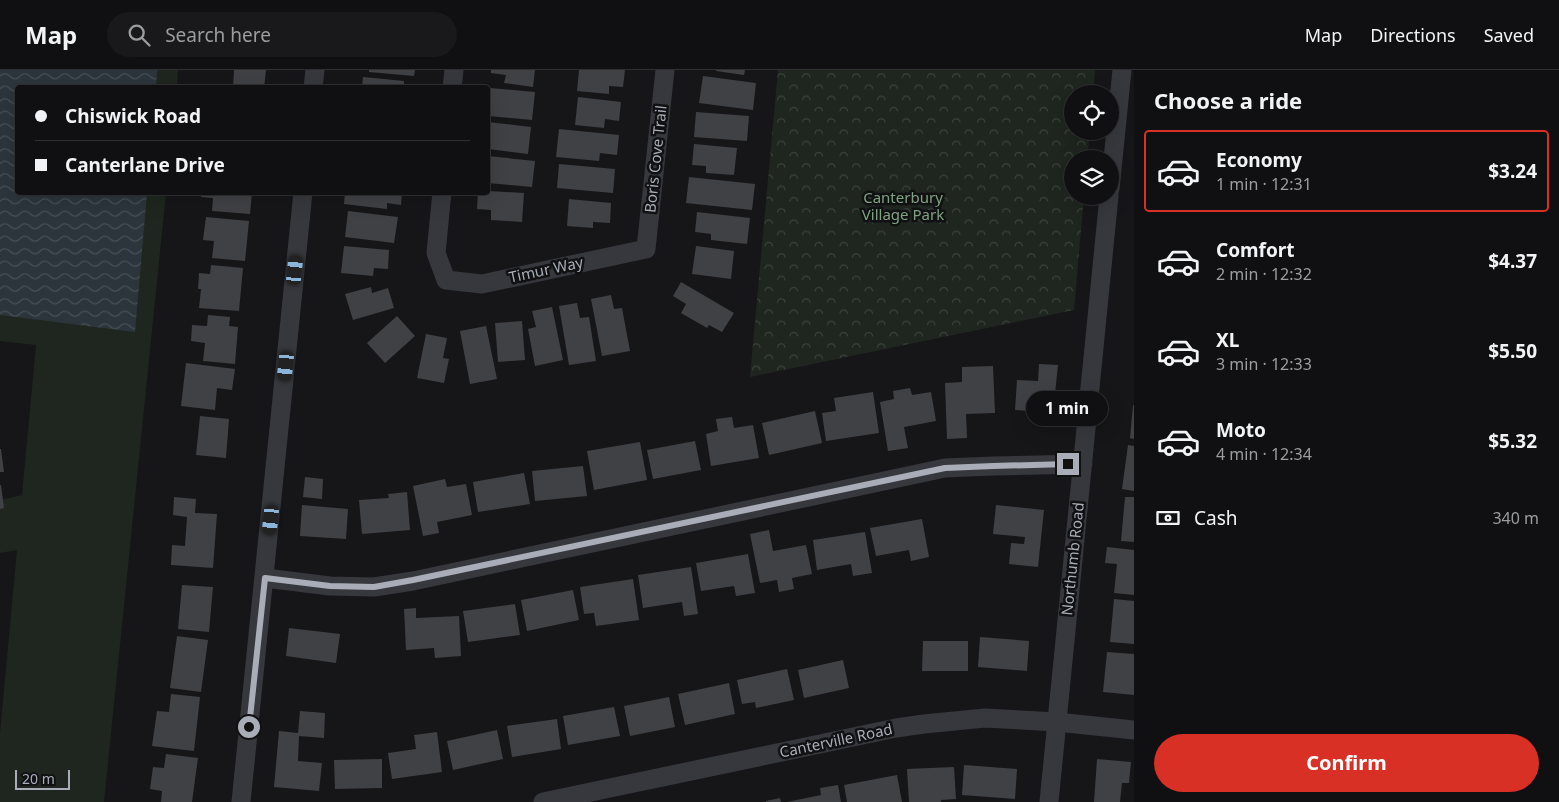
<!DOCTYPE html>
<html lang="en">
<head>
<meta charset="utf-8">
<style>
	body { margin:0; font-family:"Noto Sans",sans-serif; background:#19191b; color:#f1f3f6; height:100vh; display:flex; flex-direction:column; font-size:19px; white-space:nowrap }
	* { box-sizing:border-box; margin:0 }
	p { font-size:16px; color:#9c9d9f }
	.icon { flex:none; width:28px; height:28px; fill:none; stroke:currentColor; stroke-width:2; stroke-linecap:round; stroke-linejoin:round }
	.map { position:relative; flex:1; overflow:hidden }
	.panel { display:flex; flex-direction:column; background:#101012; width:425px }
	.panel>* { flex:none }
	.hud { position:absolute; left:15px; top:15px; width:475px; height:110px; border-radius:5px; box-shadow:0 5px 20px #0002,0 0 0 1px #303032; display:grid; align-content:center; height:110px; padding:0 20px; background:#101012 }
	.tools { position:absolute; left:1064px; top:15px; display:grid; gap:10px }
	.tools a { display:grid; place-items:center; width:55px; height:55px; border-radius:50%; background:#101012; box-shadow:0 5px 20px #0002,0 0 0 1px #303032; font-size:25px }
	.scale { position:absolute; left:15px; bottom:12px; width:55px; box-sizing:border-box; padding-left:5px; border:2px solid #a8adb8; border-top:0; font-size:14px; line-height:18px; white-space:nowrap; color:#a8adb8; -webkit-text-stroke:4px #111113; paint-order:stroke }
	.end { position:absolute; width:22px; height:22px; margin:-11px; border:6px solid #a8adb8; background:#111; box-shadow:0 0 0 2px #111 }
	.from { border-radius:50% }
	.bubble { position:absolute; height:35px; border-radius:18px; background:#101012; box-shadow:0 5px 20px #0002,0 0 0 1px #303032; font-size:16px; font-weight:700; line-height:35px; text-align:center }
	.car { position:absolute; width:15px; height:30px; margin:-15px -8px; border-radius:6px; box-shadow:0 0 4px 1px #0007; background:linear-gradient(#222 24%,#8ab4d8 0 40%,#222 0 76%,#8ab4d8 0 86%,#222 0) }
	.hud b { display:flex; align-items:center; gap:18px; height:48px; font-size:19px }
	.hud b+b { border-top:1px solid #303032 }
	.hud i { width:12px; height:12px; background:#f1f3f6 }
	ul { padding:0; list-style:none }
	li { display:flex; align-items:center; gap:15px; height:82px; margin:0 10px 8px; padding:0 10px; border:2px solid transparent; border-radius:5px }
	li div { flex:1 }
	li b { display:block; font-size:19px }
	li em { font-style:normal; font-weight:700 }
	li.current { border-color:#d93025 }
	li>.icon { width:45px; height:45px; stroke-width:1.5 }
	h2 { padding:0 20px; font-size:22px; line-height:60px }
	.pay { display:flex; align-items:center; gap:12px; height:55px; padding:0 20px; font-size:19px }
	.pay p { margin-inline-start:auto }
	.action { display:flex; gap:10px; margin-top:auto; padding:10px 20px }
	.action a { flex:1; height:58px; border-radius:30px; background:#d93025; color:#fff; font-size:20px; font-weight:700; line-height:58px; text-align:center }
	header { display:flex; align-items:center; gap:30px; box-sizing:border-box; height:70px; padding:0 25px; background:#101012; border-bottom:1px solid #303032 }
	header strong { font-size:24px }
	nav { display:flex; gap:28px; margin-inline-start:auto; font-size:18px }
	.search { width:350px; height:45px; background:#19191b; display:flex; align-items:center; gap:12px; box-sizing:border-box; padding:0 18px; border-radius:28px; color:#9c9d9f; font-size:19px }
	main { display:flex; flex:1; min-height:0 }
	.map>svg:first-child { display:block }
	.green { fill:#1e261f }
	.park { fill:url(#park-crowns) }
	.water { fill:url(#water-waves) }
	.building { fill:#404145 }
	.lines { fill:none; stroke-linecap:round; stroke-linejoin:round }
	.minor { stroke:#37383d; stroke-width:19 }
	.route { stroke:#a8adb8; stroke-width:6 }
	.labels { text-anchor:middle; stroke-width:5; stroke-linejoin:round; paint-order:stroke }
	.street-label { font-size:15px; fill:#a8adb8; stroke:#111113 }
	.park-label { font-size:15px; fill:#7fa381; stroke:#111113 }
</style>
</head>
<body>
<header>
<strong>Map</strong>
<div class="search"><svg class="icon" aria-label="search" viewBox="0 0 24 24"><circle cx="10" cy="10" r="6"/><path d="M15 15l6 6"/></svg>Search here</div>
<nav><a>Map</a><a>Directions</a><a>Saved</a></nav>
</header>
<main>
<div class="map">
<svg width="1134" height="732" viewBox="0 0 1134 732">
	<defs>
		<pattern id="park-crowns" width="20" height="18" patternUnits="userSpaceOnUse" patternTransform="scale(1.25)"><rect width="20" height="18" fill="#1e261f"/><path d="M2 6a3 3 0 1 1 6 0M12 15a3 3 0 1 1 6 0" fill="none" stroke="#3c433d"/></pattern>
		<pattern id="water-waves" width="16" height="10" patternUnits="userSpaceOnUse" patternTransform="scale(1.25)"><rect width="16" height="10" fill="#2c353c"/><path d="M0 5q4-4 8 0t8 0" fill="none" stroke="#485056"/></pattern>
	</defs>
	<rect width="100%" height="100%" fill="#161618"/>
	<!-- green -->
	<path class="green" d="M0,0H178L177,17L18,18V122L166,123L104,732H0V663L17,480L0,483V430L22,425L36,275L0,271Z"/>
	<!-- park -->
	<path class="park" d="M778,0H1095L1093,24H1072V61H1090L1087,89H1072V126H1084L1074,240L750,307Z"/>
	<!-- water -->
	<path class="water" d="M0,0H157L156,17L18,18V122L147,123L135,262L0,245Z"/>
	<!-- building -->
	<path class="building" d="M234,0H266L264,18H233Z
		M369,0H415L414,6L369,2Z
		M491,0H535L533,17L504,13L506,5L491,3Z
		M579,0H625L623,17L609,16V24L577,21Z
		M716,0H745L744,5L716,1Z
		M703,6L756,13L753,40L699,33Z
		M363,7L404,11V18H362Z
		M490,18L535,22L532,50L488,46Z
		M578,27L621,32L619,51L605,49L604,58L575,55Z
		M696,42L749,46L747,71L694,67Z
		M488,52L531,57L528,84L488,79Z
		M559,59L619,65L617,85L600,83L599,91L556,87Z
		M694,74L737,78L734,105L706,103V96L692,95Z
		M488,86L535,91L532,117L488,113Z
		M559,94L615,99L613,123L557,118Z
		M689,107L755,114L752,140L686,133Z
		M488,121L524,123L522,152L491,150V140L477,139L478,122H488Z
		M201,122H252L250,144L212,141L213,128L201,127Z
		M345,122H402L401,135L387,133V139L344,134Z
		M569,129L611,133L610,153L593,152V158L567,156Z
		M348,141L398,147L394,173L345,167Z
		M697,142L750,148L747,174L711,170V164L695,162Z
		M206,147L249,151L245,191L212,188L214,171L203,170Z
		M344,176L389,180L388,199L374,198L373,206L341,203Z
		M696,176L734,181L731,209L692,204Z
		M211,195L243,198L239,241L199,238L201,219H198L199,203L210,204Z
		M681,212L734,243L722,262L709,255L707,258L681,243L686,234L673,226Z
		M371,217L372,223L388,218L394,238L353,250L345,224Z
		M611,225L614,239L622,238L630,281L602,286L591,229Z
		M577,233L580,248L589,247L596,291L569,295L559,236Z
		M552,237L563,290L535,296L528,259L536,257L532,241Z
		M208,245L230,247L229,256L238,257L235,294L203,291L205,273L191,271L192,255L207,256Z
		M397,246L415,266L385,293L367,273Z
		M522,251L525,290L498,292L495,253Z
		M486,256L497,309L470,314L460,261Z
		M426,264L447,268L443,288L449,289L444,313L417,308Z
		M186,293L235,299L232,320L217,318L215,340L181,336Z
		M1039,294L1058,295L1053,343L1015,340L1017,310L1038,311Z
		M993,296L995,343L966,344L967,368L947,369L945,313L962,312V297Z
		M910,318L912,325L931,322L936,351L904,357L908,378L888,381L880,332L894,329L893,321Z
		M873,322L879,363L826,371L822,343L836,341L834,328Z
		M1133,335H1134V369L1130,368Z
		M815,341L822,373L769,385L762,353Z
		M200,346L229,349L226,388L196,385Z
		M732,347L734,358L753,355L759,388L711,396L706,364L718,361L716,349Z
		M695,371L701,400L653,409L647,380Z
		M640,372L647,410L594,420L587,381Z
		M1128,375L1134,376V421L1122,419Z
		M0,379H1L4,402H0Z
		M583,396L587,426L535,431L532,401Z
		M524,403L530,434L478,442L473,412Z
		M305,407L323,409L322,429L303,427Z
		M445,409L447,417L466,414L472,445L437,452L439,463L423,466L413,416Z
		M0,415H1L4,438L0,439Z
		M407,422L410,460L362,464L359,430L389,428L388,424Z
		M174,427L196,429L195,443L217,444L213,498L171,495L172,475L185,476L187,447L173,445Z
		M1125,427H1134V472L1121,471Z
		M302,435L348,439L346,469L300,466Z
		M996,435L1044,440L1038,497L1009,494L1011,473L1024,474L1025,467L993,464Z
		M922,449L929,487L911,491L909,480L876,486L870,458Z
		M769,460L773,481L806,475L812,504L792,508L794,519L779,522L777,510L760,513L750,464Z
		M865,462L872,503L853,506L851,494L817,500L813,470Z
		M1107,477L1134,480V525L1114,523L1117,494L1105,493Z
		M748,484L755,523L736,526L734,516L701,521L696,493Z
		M691,497L698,544L684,546L682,532L643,538L638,505Z
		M633,509L639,550L596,556L594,543L584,544L580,517Z
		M182,515L213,517L209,562L178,559Z
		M573,520L579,550L527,561L521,530Z
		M1114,529L1134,531V574L1110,572Z
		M515,534L520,565L468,572L463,541Z
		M416,538V548L459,546L461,586L435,588L434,578L406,580L404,539Z
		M289,558L340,564L336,593L286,586Z
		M177,566L208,570L201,622L170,618Z
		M980,567L1029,571L1027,601L978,597Z
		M923,571H968V601H922Z
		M1107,582L1134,584V625L1103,622Z
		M843,590L849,618L804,628L798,600Z
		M787,599L794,630L756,638L755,632L742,634L737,610Z
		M729,613L735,644L685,655L678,624Z
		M171,624L200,627L194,681L152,676L157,641L169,642Z
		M669,627L675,657L630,666L624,636Z
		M614,637L620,666L568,675L563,646Z
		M300,641L325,643L324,668L299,666L298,691L322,693L319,721L274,717L279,661L298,663Z
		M557,649L561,679L512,687L507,656Z
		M497,660L503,689L453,700L447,671Z
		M437,662L442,702L392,709L388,683L416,679L414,665Z
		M166,684L198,688L192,732H161L162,721L150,719L153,697L164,698Z
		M382,689V718L335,719L334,690Z
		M1097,689L1131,692L1129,713H1122L1120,732H1094Z
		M964,695L1017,699L1015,729L962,725Z
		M954,697L956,729L941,730V732H909L907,699Z
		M897,705L902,732H847L844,715Z
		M838,715L841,732H787L821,725L820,718Z
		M780,728L781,732H766V731Z"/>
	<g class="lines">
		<!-- minor -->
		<path class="minor" d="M313,18L315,0
			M452,18L454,0
			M1110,119L1122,0
			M442,122L436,183L446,210L482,214L646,179L665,0
			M265,508L330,516L374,517L413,511L945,398L993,396L1083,394
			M241,732L303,122
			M543,732L896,658L924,654L985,648L1057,652L1134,660
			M1049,732L1109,126"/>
	</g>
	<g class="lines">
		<!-- route -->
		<path class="route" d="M249,657L265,508L330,516L374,517L413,510L945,398L993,396L1068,394"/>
	</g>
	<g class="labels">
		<!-- street labels -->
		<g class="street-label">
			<text transform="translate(656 89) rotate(-84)" y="5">Boris Cove Trail</text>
			<text transform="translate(546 200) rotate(-12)" y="5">Timur Way</text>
			<text transform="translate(1073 489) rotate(-84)" y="5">Northumb Road</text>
			<text transform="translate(836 671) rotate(-12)" y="5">Canterville Road</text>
		</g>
		<!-- park labels -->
		<g class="park-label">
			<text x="903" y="133">Canterbury<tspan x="903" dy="17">Village Park</tspan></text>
		</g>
	</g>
</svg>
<div class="tools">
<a><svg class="icon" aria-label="locate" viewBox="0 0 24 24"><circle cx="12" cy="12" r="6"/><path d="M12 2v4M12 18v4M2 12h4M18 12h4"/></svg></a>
<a><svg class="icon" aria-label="layers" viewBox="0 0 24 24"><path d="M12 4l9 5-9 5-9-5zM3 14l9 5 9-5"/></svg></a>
</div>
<div class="scale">20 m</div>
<i class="end from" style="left:249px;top:657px"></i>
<i class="end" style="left:1068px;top:394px"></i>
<div class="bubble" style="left:1026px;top:321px;width:82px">1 min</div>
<i class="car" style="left:295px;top:200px;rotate:6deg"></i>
<i class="car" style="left:286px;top:296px;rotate:186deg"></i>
<i class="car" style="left:271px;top:450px;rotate:186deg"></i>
<div class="hud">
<b><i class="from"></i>Chiswick Road</b>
<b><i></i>Canterlane Drive</b>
</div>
</div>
<section class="panel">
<h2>Choose a ride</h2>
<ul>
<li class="current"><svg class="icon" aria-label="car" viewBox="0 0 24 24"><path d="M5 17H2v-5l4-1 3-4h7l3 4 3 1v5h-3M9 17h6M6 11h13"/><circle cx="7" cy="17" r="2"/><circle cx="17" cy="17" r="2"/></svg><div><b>Economy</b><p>1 min · 12:31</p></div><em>$3.24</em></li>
<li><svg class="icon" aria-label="car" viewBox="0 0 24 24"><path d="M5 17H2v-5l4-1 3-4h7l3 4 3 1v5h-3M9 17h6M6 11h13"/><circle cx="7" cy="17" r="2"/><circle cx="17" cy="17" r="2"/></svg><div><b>Comfort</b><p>2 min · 12:32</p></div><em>$4.37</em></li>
<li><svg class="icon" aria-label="car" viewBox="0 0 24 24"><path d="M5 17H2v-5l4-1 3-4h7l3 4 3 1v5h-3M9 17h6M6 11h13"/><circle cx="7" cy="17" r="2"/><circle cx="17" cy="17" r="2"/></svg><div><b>XL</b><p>3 min · 12:33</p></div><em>$5.50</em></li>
<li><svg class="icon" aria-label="car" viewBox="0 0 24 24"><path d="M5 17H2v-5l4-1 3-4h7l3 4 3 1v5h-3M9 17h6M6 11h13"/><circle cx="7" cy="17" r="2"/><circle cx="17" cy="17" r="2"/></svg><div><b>Moto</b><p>4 min · 12:34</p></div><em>$5.32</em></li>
</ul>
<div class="pay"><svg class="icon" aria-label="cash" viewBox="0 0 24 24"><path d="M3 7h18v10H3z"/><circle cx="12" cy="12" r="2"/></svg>Cash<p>340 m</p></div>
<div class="action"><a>Confirm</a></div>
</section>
</main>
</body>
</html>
